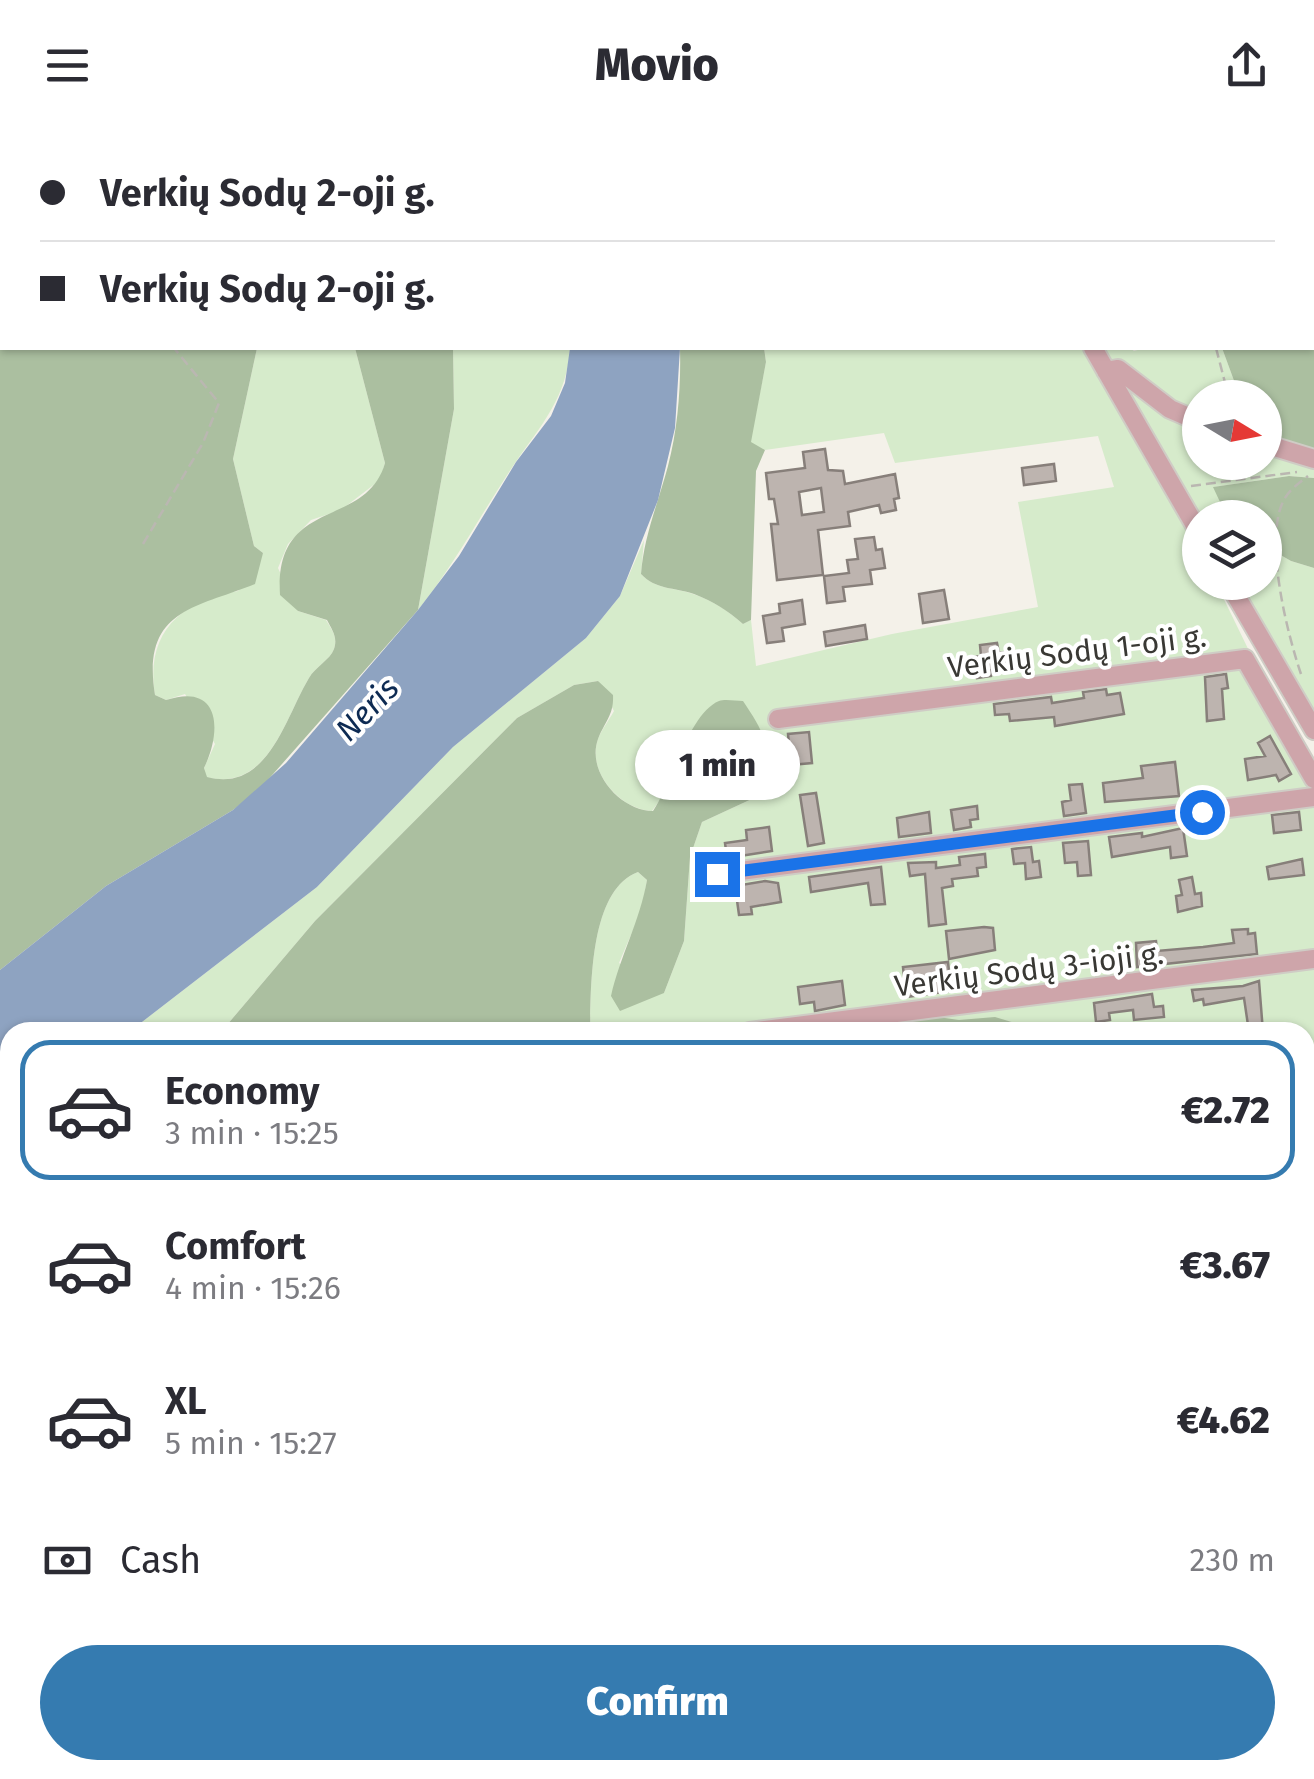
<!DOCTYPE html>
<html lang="en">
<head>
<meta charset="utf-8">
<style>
	body { margin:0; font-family:"Fira Sans",sans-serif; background:#f7f7f7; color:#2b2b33; height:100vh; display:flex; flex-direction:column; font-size:38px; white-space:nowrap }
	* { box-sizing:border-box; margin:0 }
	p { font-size:32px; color:#7c7c81 }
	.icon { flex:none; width:55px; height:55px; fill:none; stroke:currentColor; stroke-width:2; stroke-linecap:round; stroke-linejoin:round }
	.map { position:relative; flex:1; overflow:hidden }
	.side { position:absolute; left:0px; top:892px; width:1315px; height:758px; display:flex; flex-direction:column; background:#fff; border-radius:30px 30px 0 0; box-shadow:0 2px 8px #0004 }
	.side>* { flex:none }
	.hud { position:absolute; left:0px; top:0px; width:1315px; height:220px; box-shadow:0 2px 8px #0004; display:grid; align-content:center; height:220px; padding:0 40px; background:#fff }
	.needle { width:65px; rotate:100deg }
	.controls { position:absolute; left:1182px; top:250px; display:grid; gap:20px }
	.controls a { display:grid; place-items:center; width:100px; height:100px; border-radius:50%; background:#fff; box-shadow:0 2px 8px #0004; font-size:50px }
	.end { position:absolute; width:45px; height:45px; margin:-22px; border:12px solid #1a73e8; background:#fff; box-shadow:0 0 0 5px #fff }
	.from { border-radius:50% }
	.bubble { position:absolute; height:70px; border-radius:35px; background:#fff; box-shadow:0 2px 8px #0004; font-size:32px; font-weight:800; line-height:70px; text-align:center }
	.hud b { display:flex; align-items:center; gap:35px; height:95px; font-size:38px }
	.hud b+b { border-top:2px solid #e1e1e2 }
	.hud i { width:25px; height:25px; background:#2b2b33 }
	ul { padding:18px 0 0; list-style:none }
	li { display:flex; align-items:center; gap:30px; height:140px; margin:0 20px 15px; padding:0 20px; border:5px solid transparent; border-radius:30px }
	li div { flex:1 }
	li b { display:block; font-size:38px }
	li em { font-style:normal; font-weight:800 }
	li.active { border-color:#357bb0 }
	li>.icon { width:90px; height:90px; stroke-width:1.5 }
	.pay { display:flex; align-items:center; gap:25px; height:110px; padding:0 40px; font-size:38px }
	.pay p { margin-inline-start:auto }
	.action { display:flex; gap:20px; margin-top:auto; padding:20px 40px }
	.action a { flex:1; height:115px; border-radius:60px; background:#357bb0; color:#fff; font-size:40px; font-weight:800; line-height:115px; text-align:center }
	header { display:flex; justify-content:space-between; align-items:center; height:130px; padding:0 40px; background:#fff; font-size:45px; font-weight:800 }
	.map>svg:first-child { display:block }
	.green { fill:#d6ebcb }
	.forest { fill:#abbfa0 }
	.water { fill:#8ea3c1 }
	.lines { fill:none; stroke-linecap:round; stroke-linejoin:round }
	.stream { stroke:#8ea3c1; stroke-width:4 }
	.building { fill:#bdb4af; stroke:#877f7a; stroke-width:2.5; fill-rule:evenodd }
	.minor-casing { stroke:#cfccc5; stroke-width:22 }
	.path { stroke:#bab7b1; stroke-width:2.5; stroke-dasharray:10 5; stroke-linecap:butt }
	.minor { stroke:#cea5aa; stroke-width:18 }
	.route { stroke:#1a73e8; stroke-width:12 }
	.labels { text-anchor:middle; stroke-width:8; stroke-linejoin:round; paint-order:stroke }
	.street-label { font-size:30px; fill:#393834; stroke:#fff }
	.water-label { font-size:32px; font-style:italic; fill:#0d2a52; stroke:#fff }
</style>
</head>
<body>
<header><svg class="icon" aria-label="menu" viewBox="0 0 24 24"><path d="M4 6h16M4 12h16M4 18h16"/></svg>Movio<svg class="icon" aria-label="share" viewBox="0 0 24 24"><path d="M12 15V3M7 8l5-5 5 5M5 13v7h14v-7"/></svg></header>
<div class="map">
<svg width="1314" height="1649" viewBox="0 0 1314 1649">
	<rect width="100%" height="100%" fill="#f4f1e9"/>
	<!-- green -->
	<path class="green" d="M257,218H355L385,333L380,350L341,380L311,390L288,414L278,438L298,481L326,490C332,500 338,507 334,519C330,530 315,537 309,548C285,588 268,663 206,647L204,638L215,614L185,564L166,570L155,565C145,503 180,471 238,461L263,423L254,416L233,329Z
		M453,218H570C567,267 542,294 515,333C482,382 455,434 418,480L454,279Z
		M764,218H1084L1200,423V452L1216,453L1254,531L1314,637V1443L1305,1388V902H1020L1015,893C994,886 980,891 959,890C920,889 904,879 862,886L854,902H590C591,858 589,760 638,742L647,750L642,779L619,833L664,863L684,811L690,727L702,692L756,667L765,645L675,632L668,659L652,681C621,680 586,642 598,609C602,599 609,590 614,581L598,551L574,555L517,588L315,791L221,902H129L317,757L453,617L586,508L620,466L644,410L641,444C656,460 674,457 693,464C714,471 727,480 743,494L751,490L756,536L892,504L1038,477L1018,372L1114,357L1098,306L895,333L884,303L765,320L750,313L766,232Z
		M1102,218H1130L1134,221L1145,218H1222L1240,267L1200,268V332H1265V306L1314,323V348L1289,346L1214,357L1227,387H1200Z
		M1265,416L1291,431L1314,438V584L1238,453L1265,452Z
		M873,1640H1263L1262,1649H879Z"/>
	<!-- forest -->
	<path class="forest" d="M0,0H292L2,2V218H257L233,329L254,416L263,423L255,454C196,478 141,479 155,565L166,570C221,552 222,601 204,638L207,647C268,663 285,588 309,548C315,537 330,530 334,519C338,507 332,500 327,490L298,481L280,465C274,365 366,400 385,333L355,218H453L454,279L418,480L259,660L233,680L106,756L0,840Z
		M1313,169L1314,170V323L1265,306V268L1240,267L1222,218H1312Z
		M680,218H764L766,232L751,312L765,320L756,341L751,490L743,494C727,480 714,472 694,464C674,457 656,460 641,444C644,406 658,373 668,336C678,298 681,257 680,218Z
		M1289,346L1314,348V438L1291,431L1265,416V388L1227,387L1213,357Z
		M598,551L613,565C614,585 605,591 598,609C586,642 621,681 653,681C671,655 689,583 719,571C725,569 736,571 743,571C768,608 775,624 756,667L702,692L690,727L684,811L664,863L620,881L611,866C620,826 640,791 647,750L638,742C589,760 591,858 590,902H221L315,791L517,588L574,555Z
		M896,881L959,890L995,887L1015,893L1020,902H854L861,887Z
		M10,1058V1487L0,1483V1071Z
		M1305,1388L1314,1443V1649H1262L1263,1640H1305Z
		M333,1640H608L620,1649H272Z"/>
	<!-- water -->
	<path class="water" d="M570,218H680L675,298L658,370L620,466L586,508L453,617L317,757L129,902H10V1005L0,1016V840L106,756L233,680L286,633L418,480L459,426L516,332L551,286L565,253Z
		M0,1483L10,1487V1640H211L196,1649H0Z
		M608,1640H873L879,1649H620Z"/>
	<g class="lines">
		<!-- stream -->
		<path class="stream" d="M334,1649L337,1640"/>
	</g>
	<!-- building -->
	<path class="building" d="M825,319L828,340L843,341L845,354L895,344L899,368L894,369L896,380L881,383L879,375L848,382L850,396L818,400L823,445L777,450L771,394H778L774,369H769L766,343L805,338L803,322ZM821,358L824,382L802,385L799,362Z
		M1054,334L1056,351L1024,355L1022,338Z
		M874,407L876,420L882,419L885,438L870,440L872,454L843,457L845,471L827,473L824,446L849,443L847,430L858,429L855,409Z
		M944,460L949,489L923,493L919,464Z
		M802,470L805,494L782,498L784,511L767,513L763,486L780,483L779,474Z
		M865,495L867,509L826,516L824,502Z
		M997,513L999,523L1006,522L1008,538L991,540V546L977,548L974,527L981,526L980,515Z
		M1226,544L1228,558L1222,559L1224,589L1207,591L1205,547Z
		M1106,559L1107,565L1120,563L1124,584L1055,596L1054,587L1010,591L1009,584L995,585L994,574L1051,567L1052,573L1084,568L1083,562Z
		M809,602L812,633L791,635L788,604Z
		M1270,606L1291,644L1279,651L1276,645L1248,650L1245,629L1265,626L1258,613Z
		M1175,632L1179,666L1105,672L1103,653L1143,648L1141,636Z
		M1082,654L1086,683L1064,686L1062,672L1071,670L1069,655Z
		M816,663L824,713L808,716L800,665Z
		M977,676L978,689L970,690L971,697L954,700L951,680Z
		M929,682L931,703L899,707L897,688Z
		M1299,682L1301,700L1274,703L1272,685Z
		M769,697L772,721L727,728L725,713L747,710L746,700Z
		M1183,698L1187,726L1171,728L1170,717L1112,727L1109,707L1142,703V707Z
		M1088,711L1091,745L1078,746L1077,732L1065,733L1063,713Z
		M1031,717L1033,732L1039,731L1041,747L1026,749L1025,733L1014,734L1012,719Z
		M985,724L986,737L977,738L978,746L952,749L953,756L942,758L946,794L929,796L925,744L910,746L908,733L936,732V738L960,735L959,727Z
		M1302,729L1304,745L1269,749L1267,737Z
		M881,737L885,774L871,775L868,753L811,762L809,747Z
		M1192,747L1195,764L1201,763L1202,776L1178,782L1176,766L1182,765L1179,750Z
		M765,751L778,753L781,772L751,777L752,784L739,785L735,756Z
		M984,797L993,798L995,820L949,829L946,801Z
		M1248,799V804L1255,803L1257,824L1137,837L1136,813L1156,811L1157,821L1203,817L1234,813L1232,800Z
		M948,832L951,861L906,867L903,837Z
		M842,851L845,875L815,881L814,872L800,874L798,857Z
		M1259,851L1263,902H1249L1244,868L1204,875L1203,869L1194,871L1192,860L1243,856Z
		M1152,864L1154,877L1163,876L1164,887L1134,890L1133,880L1109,883L1110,890L1096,892L1094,873Z"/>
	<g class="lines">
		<!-- minor casing -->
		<g class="minor-casing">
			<path id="minor" d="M969,0L970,2
				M1093,218L1200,404
				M1106,241L1118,239L1170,279L1200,292
				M1265,314L1314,329
				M1228,452L1314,600
				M778,589L1245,529L1314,649
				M717,744L1314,667
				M750,902L1314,829
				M1305,991L1314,989
				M1305,1157L1314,1156"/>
		</g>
		<!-- path -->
		<path class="path" d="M1192,2V0
			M0,33L2,35
			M1216,218L1229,268
			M1191,356L1297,342
			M143,414L203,313L219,273L174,218
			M1301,544C1287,503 1265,414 1282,374C1287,361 1297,355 1308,346
			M0,1222L10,1214
			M0,1429L10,1434
			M1305,1541H1314
			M1305,1604L1314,1603
			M1249,1649V1640"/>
		<!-- minor -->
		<use href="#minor" class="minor"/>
	</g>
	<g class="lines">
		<!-- route -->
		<path class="route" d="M717,744L1202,682"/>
	</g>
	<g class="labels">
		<!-- street labels -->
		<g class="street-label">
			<text transform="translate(1077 522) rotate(-7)" y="10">Verkių Sodų 1-oji g.</text>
			<text transform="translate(1029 840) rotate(-7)" y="10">Verkių Sodų 3-ioji g.</text>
		</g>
		<!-- water labels -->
		<g class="water-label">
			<text transform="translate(367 579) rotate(-46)" y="11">Neris</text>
		</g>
	</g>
</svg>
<div class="controls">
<a><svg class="needle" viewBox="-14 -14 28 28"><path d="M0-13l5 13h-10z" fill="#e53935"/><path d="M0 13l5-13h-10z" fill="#7c7c81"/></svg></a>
<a><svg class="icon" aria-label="layers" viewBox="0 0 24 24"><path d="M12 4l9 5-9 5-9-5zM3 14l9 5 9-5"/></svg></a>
</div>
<i class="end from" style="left:1202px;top:682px"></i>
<i class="end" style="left:717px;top:744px"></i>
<div class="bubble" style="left:635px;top:600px;width:165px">1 min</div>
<div class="hud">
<b><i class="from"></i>Verkių Sodų 2-oji g.</b>
<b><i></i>Verkių Sodų 2-oji g.</b>
</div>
<section class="side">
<ul>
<li class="active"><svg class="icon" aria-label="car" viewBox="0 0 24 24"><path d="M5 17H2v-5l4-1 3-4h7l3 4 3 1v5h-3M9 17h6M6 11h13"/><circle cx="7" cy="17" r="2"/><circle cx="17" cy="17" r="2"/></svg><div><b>Economy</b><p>3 min · 15:25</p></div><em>€2.72</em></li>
<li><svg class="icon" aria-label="car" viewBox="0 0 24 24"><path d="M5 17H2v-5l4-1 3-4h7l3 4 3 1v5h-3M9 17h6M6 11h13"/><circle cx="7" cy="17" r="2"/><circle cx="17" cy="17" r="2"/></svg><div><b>Comfort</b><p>4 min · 15:26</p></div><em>€3.67</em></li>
<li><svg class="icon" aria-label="car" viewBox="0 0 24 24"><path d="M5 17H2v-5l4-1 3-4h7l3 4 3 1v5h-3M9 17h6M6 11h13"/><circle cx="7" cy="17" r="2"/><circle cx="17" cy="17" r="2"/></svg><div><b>XL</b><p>5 min · 15:27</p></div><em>€4.62</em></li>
</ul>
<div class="pay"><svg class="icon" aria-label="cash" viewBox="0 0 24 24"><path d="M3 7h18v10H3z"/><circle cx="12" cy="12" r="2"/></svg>Cash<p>230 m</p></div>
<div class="action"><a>Confirm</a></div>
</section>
</div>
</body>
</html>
